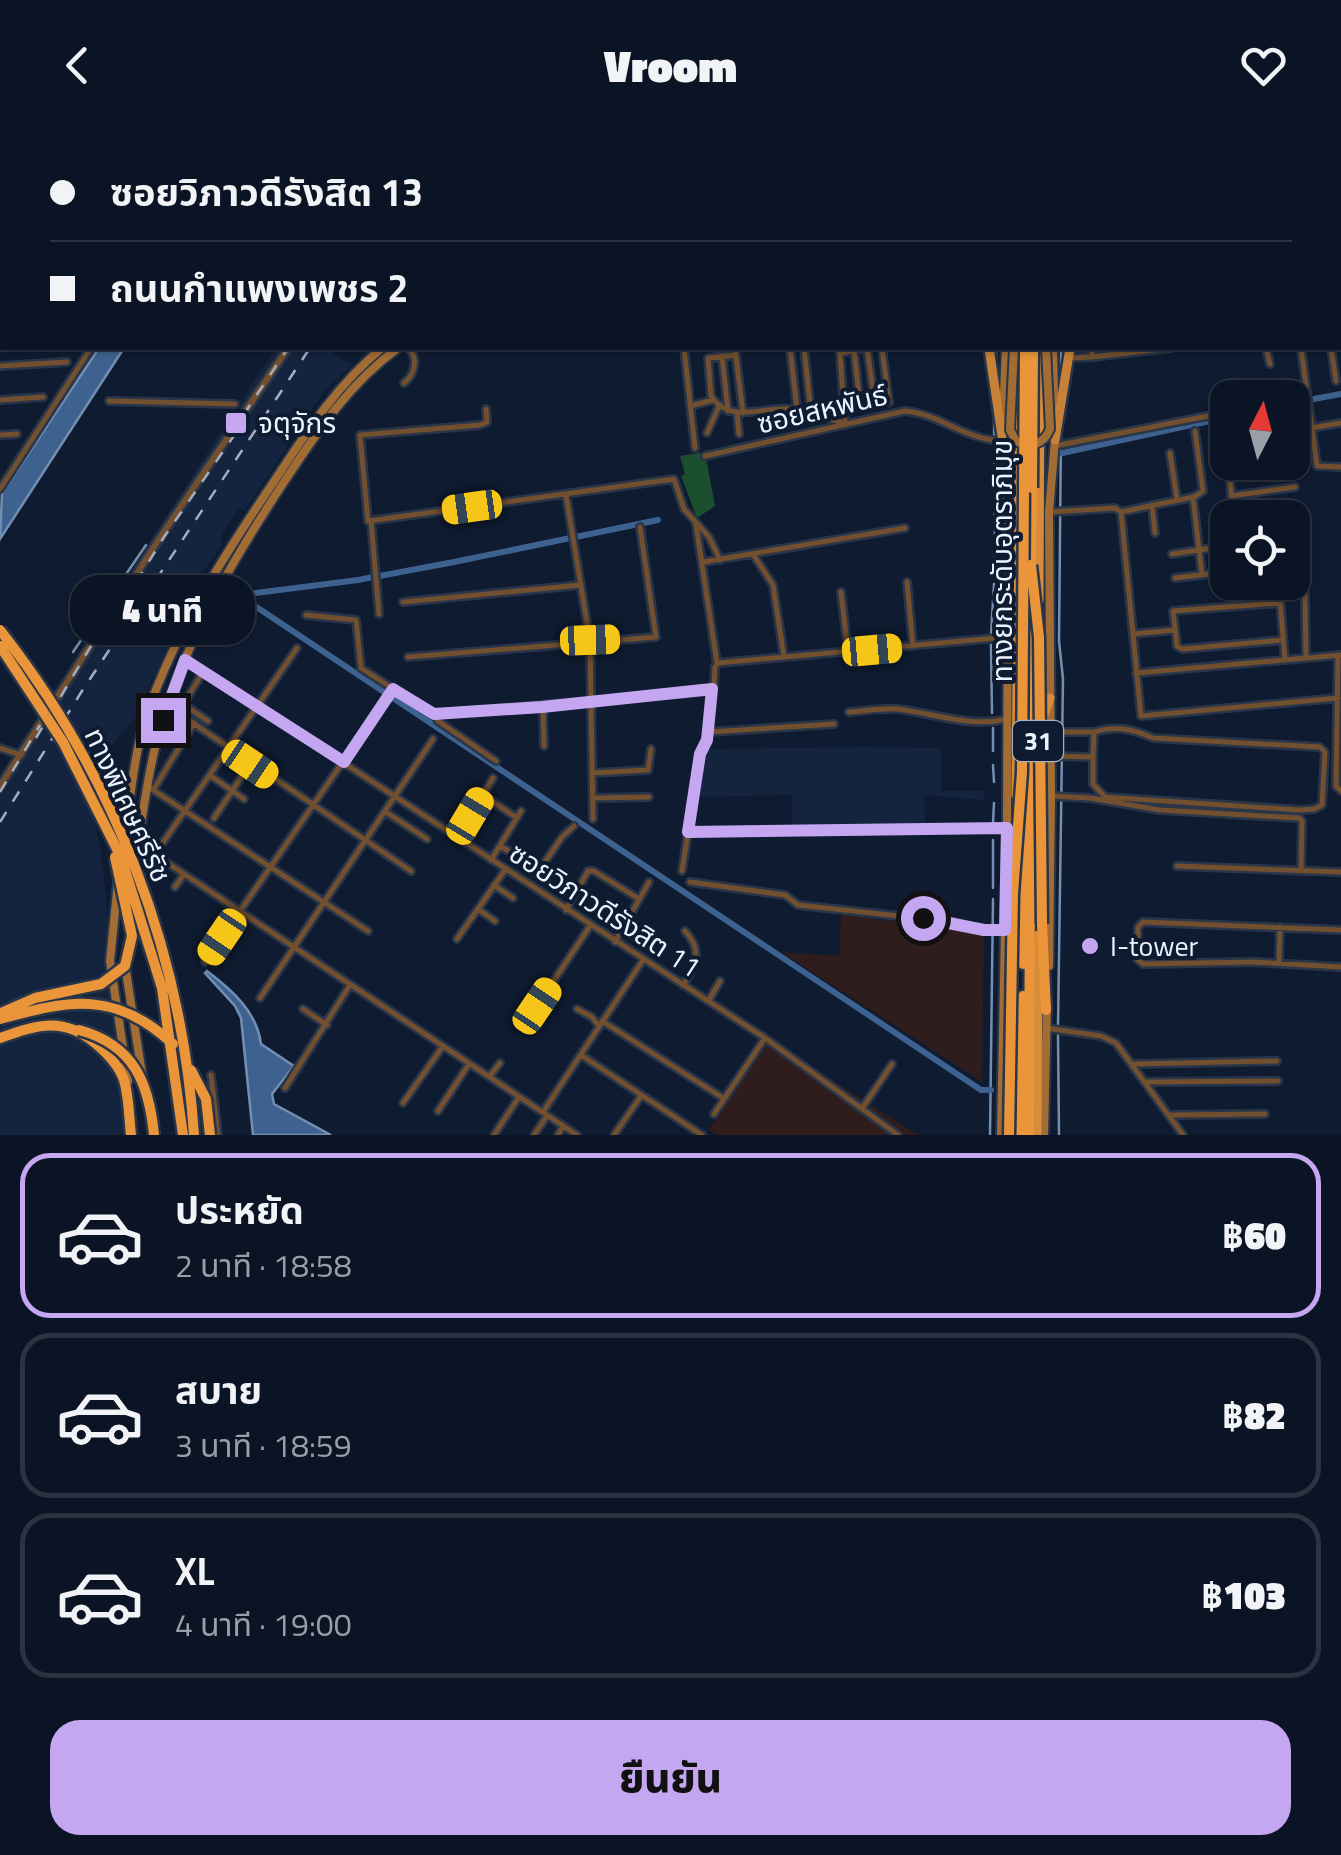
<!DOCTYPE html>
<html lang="th">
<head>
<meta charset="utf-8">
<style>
	body { margin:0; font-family:"Titillium Web","Noto Sans Thai",sans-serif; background:#192131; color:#f1f3f6; height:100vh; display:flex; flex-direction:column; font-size:38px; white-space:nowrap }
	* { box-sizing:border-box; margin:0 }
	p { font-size:32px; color:#9a9ea6 }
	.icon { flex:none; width:55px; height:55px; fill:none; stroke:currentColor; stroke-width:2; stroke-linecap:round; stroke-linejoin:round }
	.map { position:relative; height:1005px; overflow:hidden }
	.panel { display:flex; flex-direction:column; background:#0b1424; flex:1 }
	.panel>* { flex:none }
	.top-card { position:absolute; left:0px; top:0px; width:1342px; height:220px; box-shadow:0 2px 8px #0004,0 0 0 2px #2b3341; display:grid; align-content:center; height:220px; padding:0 50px; background:#0b1424 }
	.needle { width:65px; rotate:6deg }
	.controls { position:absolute; left:1210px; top:250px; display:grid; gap:20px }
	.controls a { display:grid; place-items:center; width:100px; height:100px; border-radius:20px; background:#0b1424; box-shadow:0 2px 8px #0004,0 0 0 2px #2b3341; font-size:50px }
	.end { position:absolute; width:45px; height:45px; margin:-22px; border:12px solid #c5a7f1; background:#111; box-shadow:0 0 0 5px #111 }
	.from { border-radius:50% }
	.bubble { position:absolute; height:70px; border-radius:30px; background:#0b1424; box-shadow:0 2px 8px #0004,0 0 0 2px #2b3341; font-size:32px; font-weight:800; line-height:70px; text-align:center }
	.car { position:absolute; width:30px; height:60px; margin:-30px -15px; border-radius:12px; box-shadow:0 0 8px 2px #0007; background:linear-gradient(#f5c518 24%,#345 0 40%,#f5c518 0 76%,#345 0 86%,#f5c518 0) }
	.top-card b { display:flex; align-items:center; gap:35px; height:95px; font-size:38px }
	.top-card b+b { border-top:2px solid #2b3341 }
	.top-card i { width:25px; height:25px; background:#f1f3f6 }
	ul { padding:18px 0 0; list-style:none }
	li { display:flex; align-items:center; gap:30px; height:165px; margin:0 20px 15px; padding:0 30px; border:5px solid #2b3341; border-radius:30px }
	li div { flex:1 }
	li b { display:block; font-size:38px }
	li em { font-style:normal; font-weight:800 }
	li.current { border-color:#c5a7f1 }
	li>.icon { width:90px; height:90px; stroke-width:1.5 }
	.button { display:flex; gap:20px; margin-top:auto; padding:20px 50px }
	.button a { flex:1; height:115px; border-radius:30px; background:#c5a7f1; color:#111; font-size:40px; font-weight:800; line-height:115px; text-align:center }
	header { display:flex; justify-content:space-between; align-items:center; height:130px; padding:0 50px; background:#0b1424; font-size:45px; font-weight:800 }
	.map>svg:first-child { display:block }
	.commercial { fill:#2f1d1e }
	.built { fill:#14243f }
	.green { fill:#1b4f2e }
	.water { fill:#3e6290; stroke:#728eb1; stroke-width:2.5 }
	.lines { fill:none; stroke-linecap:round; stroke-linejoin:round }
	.stream { stroke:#728eb1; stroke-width:2.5 }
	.canal { stroke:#3e6290; stroke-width:6 }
	.minor-casing { stroke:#293549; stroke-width:10 }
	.tertiary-casing { stroke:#293549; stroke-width:11 }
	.secondary-casing { stroke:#293549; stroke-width:12 }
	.primary-casing { stroke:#293549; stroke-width:14 }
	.trunk-casing { stroke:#293549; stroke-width:14 }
	.motorway-casing { stroke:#293549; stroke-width:15 }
	.minor { stroke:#714f2f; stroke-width:5 }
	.tertiary { stroke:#714f2f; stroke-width:6 }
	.secondary { stroke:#a26c35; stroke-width:8 }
	.primary { stroke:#c78138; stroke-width:9 }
	.trunk { stroke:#d88b38; stroke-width:9 }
	.motorway { stroke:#ea9539; stroke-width:10 }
	.rail { stroke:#a5aebd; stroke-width:2.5; stroke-dasharray:12 12; stroke-linecap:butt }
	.secondary-bridge-casing { stroke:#293549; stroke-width:12; stroke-linecap:butt }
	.primary-bridge-casing { stroke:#293549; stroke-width:14; stroke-linecap:butt }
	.motorway-bridge-casing { stroke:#293549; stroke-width:15; stroke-linecap:butt }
	.secondary-bridge { stroke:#a26c35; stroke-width:8 }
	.primary-bridge { stroke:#c78138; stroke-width:9 }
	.motorway-bridge { stroke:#ea9539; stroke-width:10 }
	.route { stroke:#c5a7f1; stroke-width:12 }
	.poi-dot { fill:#c5a7f1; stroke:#0f1b30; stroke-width:4 }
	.labels { text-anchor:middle; stroke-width:8; stroke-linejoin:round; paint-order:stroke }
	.shield { fill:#0f1b30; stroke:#a9b2c0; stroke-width:2.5 }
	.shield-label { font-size:25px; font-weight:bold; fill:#ebf3fe }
	.street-label { font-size:28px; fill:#ebf3fe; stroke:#0f1b30 }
	.poi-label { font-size:28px; fill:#ebf3fe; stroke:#0f1b30; text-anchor:start }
</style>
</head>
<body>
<header><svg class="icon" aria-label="back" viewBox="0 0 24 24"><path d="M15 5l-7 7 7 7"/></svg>Vroom<svg class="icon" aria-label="heart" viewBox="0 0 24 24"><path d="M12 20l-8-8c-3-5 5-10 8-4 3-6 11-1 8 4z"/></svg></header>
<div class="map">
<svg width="1341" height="1005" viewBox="0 0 1341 1005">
	<rect width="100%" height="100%" fill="#0f1b30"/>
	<!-- commercial -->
	<path class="commercial" d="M841,784L984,804L982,952L781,822L839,826Z
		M766,913L823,944L918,1005H717L709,999Z"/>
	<!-- built -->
	<path class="built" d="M275,218H336L333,223L352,235L325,260L245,380L238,378L222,405V416L202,443L134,590L99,629L94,689L101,720L130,1005H0V656L110,473Z
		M864,617L941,618V661H984L985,670L924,665L925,696L792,697V665L700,667L702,626L705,619Z"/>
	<!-- green -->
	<path class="green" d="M705,322L715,376L697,388L681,346L685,344L680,326Z"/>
	<!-- water -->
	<path class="water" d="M99,218H124L0,409L2,363Z
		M207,841C232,860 257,882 261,914L294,936L272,964L274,974L331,1005H253L241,888L235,876L205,843Z"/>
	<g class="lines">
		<!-- stream -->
		<path class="stream" d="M496,0L513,2
			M1067,0L1068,2
			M1061,218V251
			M996,236V218
			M994,284L995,428
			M994,446L995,437
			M991,505L994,454
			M991,515L992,583
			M73,522L146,415
			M993,598V621
			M993,635L994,652
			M993,693L994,673
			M993,758V710
			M1058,896L1063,549L1059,511L1061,299
			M1058,904L1059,1005
			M990,1005L993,769"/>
		<!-- canal -->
		<path class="canal" d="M1292,273L1341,264
			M1053,325L1228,287
			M228,458L981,960H991
			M241,465L358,450L454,432L658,390"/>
		<!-- minor casing -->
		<g class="minor-casing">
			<path id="minor" d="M19,0L20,2
				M52,0V2
				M60,2V0
				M239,2L240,0
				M403,2L405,0
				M484,2L485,0
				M0,30H2
				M0,53L2,52
				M0,106H2
				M1340,125H1341
				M0,146H2
				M0,168H2
				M1340,195H1341
				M0,202H2
				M684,218L695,318
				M735,218L743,283
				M790,218L797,279
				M804,218L811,282
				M867,218L875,274
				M1266,218L1270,234
				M1301,218L1317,336L1341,337
				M1331,218L1336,251
				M854,220L860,275
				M736,225L708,228L711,266C730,295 764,276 792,279C811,280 828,288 845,294L840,223L866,218
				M722,226L728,281
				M1092,227L1171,218
				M1069,228L1092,227V218
				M0,236L67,232
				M404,253C415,244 419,228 408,218
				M0,270L43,267
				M109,271L235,274
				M690,276L713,270
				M844,276L889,272L882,218
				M486,279L487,292L480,295L360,305L368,391L674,349L684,379L709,407L720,430
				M737,283L739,304
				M1311,298L1341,293
				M707,303L719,276
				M0,305L17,304
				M1228,306L1224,307L1228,332
				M1055,316L1228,282
				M1170,323L1177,369
				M705,326L905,281C940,284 961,308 1001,311
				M1228,332L1234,388
				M1228,336L1255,332
				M0,359L91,218
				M566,365L590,511L593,689
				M1231,366L1295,357
				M1194,367L1203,361L1195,301
				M1152,375L1155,403
				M1049,382L1115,378L1121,382L1193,367L1202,445
				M1121,382L1141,586L1338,568
				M1292,388L1297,387
				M371,391L379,484
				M696,395L717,533
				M1304,409L1306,528
				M1292,417L1300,416
				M753,424L773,455L784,527
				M1172,424L1219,417
				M703,432L905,398
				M1292,441L1305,445
				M1175,448L1216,443
				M907,452L913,516
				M1279,457L1285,530
				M841,462L848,522
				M403,472L580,455
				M1280,473L1173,481L1177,516L1182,519L1283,510
				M306,485L356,490L361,538L432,584L703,562L714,557L715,537L718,533L1007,507
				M1133,504L1175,500
				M1338,525L1336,656L1341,661
				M408,527L656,507L640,397
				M186,530L765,908L898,1005
				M203,542L178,583L411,741
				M1136,543L1341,525
				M183,574L208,591
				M543,577L544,616
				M849,582C864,581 882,578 897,579C934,583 969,598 1007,589
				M434,584L438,591L496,631
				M708,602L834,594
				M1051,602H1093
				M0,618L21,625
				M1051,626L1093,627L1094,602C1115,595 1133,599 1153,608L1320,617L1325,622L1322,675L1314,679L1300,680L1105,667L1093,654V627
				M592,643L648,640L651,619
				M211,646L244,669
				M147,656L368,801
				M154,659L194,593
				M483,665L517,688
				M1051,666L1090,668L1160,680L1299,688L1302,691L1301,741
				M593,668L649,667
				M386,682L427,709
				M214,688L250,634
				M689,702L1007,698
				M457,708L493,648
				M139,714L577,1005
				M500,716L540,739L562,707L574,696
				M155,724L297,518
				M491,730L521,681
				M1177,736L1341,742
				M682,741L700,625L707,610L712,559
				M690,752L785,765L798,775L954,792L984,800H1004
				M494,755L513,768
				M175,757L184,744
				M478,779L495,791
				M566,780L588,741H594L639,769
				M1341,800L1143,792L1138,797L1137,829L1143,834L1253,832L1341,837
				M457,809L505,740
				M615,812L649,752
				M205,832L393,559
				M1279,833L1280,797
				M683,855C696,836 703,820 685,801
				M260,868L433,609
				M709,870L720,851
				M537,876L590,796
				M303,879L327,895
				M577,879L592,887L599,896
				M602,891L723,968
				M1046,898L1101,906L1116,913L1183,1005
				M581,925L702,1005
				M1135,934L1277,931
				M211,945L218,1005
				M489,947L500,933
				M1147,952L1278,951
				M285,958L350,855
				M403,973L443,916
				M863,977L892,934
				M438,981L469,934
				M543,982L643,830
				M714,984L765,908
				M1171,985L1265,984
				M494,1005L519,967
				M534,1005L547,986
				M558,1005L563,996
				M614,1005L641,966"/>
		</g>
		<!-- tertiary casing -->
		<g class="tertiary-casing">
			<path id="tertiary" d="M429,2L431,0
				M0,656L159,409L288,218"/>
		</g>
		<!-- secondary casing -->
		<g class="secondary-casing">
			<path id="secondary" d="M530,0L540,2
				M1013,2V0
				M1050,2V0
				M124,708C131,666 134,621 148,581C178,496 227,421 277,347C308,300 338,254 382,218
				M118,752L110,831L128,951
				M131,756C140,709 144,661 156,614C181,517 231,432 286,349C319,299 350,253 398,218
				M125,835L142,944
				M1049,836L1051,666L1049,382L1055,310L1053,218
				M1001,1005L1007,698L1008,399L1002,306L1006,218
				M1044,1005L1047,875"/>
		</g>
		<!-- primary casing -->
		<g class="primary-casing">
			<path id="primary" d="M580,0L587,2
				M681,0L700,2
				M722,0L742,2
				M873,0L876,2
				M987,0L988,2
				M1076,0V2
				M1132,0L1149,2
				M1213,0L1224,2
				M910,2L926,0
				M952,2L965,0
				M1105,2V0
				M1340,39H1341
				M1340,57H1341
				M989,218L1002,306
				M1055,310L1070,218"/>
		</g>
		<!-- trunk casing -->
		<g class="trunk-casing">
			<path id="trunk" d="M1041,2V0
				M1039,470L1040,218
				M1007,481L1014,499
				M1041,594L1050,568
				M1016,665L1020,218
				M1037,1005L1038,805"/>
		</g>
		<!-- motorway casing -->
		<g class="motorway-casing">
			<path id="motorway" d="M1025,0V2
				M1033,0V2
				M1031,444L1032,358
				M1023,686V834
				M1042,794L1046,880
				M0,908C37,895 63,886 95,913C107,923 119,936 124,950C129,967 129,987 131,1005
				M1021,1005L1023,866
				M1029,1005L1031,471"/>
		</g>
		<!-- minor -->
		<use href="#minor" class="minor"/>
		<!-- tertiary -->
		<use href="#tertiary" class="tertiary"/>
		<!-- secondary -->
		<use href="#secondary" class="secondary"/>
		<!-- primary -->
		<use href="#primary" class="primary"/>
		<!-- trunk -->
		<use href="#trunk" class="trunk"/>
		<!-- motorway -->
		<use href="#motorway" class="motorway"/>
		<!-- rail -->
		<path class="rail" d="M441,2L443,0
			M230,305L288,218
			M111,493L164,407L240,297
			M36,608L113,479
			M0,662L40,595
			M0,692L82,561L310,218"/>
		<!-- secondary-bridge casing -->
		<g class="secondary-bridge-casing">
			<path id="secondary-bridge" d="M1014,218L1010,300L1016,311C1030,319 1044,314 1050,299L1046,218"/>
		</g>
		<!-- primary-bridge casing -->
		<g class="primary-bridge-casing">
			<path id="primary-bridge" d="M607,0L627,2
				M1181,2V0"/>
		</g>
		<!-- motorway-bridge casing -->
		<g class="motorway-bridge-casing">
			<path id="motorway-bridge" d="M1032,358L1033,218
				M1031,435L1039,507L1042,794
				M0,500C114,645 182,821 194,1005
				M0,516L63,612L121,727L162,858L183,1005
				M1,883L35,868L101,854L125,836L132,806L115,727
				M0,889C69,870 115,860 173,914
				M79,900C134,915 149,953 154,1005
				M191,940L206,969L210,1005
				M1009,1005L1013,764L1022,642L1025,218"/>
		</g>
		<!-- secondary-bridge -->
		<use href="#secondary-bridge" class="secondary-bridge"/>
		<!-- primary-bridge -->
		<use href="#primary-bridge" class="primary-bridge"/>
		<!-- motorway-bridge -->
		<use href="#motorway-bridge" class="motorway-bridge"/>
	</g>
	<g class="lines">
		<!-- route -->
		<path class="route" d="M163,590L185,530L344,632L393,559L434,584L542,577L712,559L707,610L700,624L688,702L1007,698L1005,800H984L923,788"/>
	</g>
	<!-- markers -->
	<g class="poi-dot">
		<rect x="224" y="281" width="24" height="24" rx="5"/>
		<circle cx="1090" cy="816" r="10"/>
	</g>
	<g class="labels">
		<!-- shield labels -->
		<rect class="shield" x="1013" y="591" width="50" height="40" rx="8"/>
		<g class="shield-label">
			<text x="1038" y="620">31</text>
		</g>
		<!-- street labels -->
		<g class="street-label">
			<text transform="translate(822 279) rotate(-13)" y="10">ซอยสหพันธ์</text>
			<text transform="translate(1002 431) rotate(-90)" y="10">ทางยกระดับอุตราภิมุข</text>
			<text transform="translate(128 675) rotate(65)" y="10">ทางพิเศษศรีรัช</text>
			<text transform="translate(605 780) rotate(33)" y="10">ซอยวิภาวดีรังสิต 11</text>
		</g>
		<!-- poi labels -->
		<g class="poi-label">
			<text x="258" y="303">จตุจักร</text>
			<text x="1110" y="826">I-tower</text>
		</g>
	</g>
</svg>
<div class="controls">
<a><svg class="needle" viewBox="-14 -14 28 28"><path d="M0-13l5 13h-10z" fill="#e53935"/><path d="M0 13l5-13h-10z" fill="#9a9ea6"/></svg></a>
<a><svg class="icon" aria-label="locate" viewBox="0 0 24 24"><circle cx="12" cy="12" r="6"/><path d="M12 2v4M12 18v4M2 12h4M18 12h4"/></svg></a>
</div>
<i class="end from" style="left:923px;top:788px"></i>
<i class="end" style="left:163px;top:590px"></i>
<div class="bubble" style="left:70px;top:445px;width:185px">4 นาที</div>
<i class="car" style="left:472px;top:377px;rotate:262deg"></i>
<i class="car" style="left:590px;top:510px;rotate:88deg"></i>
<i class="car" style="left:872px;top:520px;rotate:85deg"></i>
<i class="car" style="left:250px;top:634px;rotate:124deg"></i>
<i class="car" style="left:470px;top:686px;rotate:31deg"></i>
<i class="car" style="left:222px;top:807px;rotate:214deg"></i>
<i class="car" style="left:537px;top:876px;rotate:34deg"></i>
<div class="top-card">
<b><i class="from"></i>ซอยวิภาวดีรังสิต 13</b>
<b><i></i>ถนนกำแพงเพชร 2</b>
</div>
</div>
<section class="panel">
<ul>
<li class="current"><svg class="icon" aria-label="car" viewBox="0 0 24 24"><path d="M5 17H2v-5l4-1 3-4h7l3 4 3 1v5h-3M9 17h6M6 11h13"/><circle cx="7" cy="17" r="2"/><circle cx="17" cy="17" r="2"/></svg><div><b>ประหยัด</b><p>2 นาที · 18:58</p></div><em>฿60</em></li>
<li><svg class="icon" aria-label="car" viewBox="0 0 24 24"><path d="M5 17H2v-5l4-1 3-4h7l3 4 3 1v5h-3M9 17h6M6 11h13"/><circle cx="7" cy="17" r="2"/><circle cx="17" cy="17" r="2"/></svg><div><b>สบาย</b><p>3 นาที · 18:59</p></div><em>฿82</em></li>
<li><svg class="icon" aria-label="car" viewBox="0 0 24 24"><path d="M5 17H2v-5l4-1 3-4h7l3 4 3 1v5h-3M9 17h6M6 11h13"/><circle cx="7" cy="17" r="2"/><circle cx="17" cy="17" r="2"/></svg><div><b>XL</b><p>4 นาที · 19:00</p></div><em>฿103</em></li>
</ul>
<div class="button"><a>ยืนยัน</a></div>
</section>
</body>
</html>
